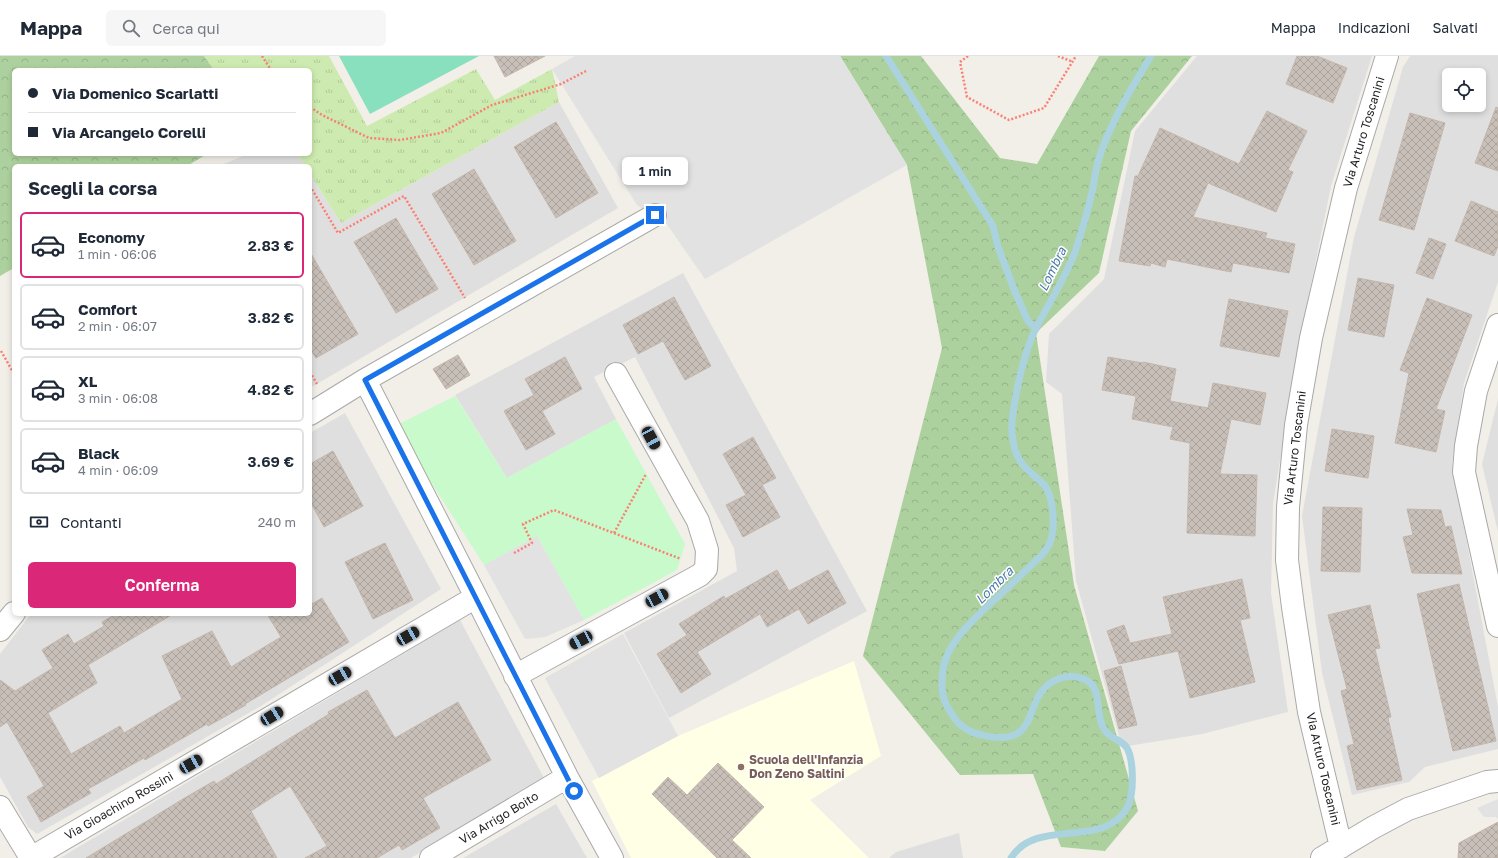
<!DOCTYPE html>
<html lang="it">
<head>
<meta charset="utf-8">
<style>
	body { margin:0; font-family:"Golos Text",sans-serif; background:#f6f6f7; color:#1f2937; height:100vh; display:flex; flex-direction:column; font-size:15px; white-space:nowrap }
	* { box-sizing:border-box; margin:0 }
	p { font-size:13px; color:#747a83 }
	.icon { flex:none; width:22px; height:22px; fill:none; stroke:currentColor; stroke-width:2; stroke-linecap:round; stroke-linejoin:round }
	.map { position:relative; flex:1; overflow:hidden }
	.side { position:absolute; left:12px; top:108px; width:300px; height:452px; display:flex; flex-direction:column; background:#fff; border-radius:6px; box-shadow:0 2px 6px #0003 }
	.side>* { flex:none }
	.hud { position:absolute; left:12px; top:12px; width:300px; height:88px; border-radius:6px; box-shadow:0 2px 6px #0003; display:grid; align-content:center; height:88px; padding:0 16px; background:#fff }
	.fabs { position:absolute; left:1442px; top:12px; display:grid; gap:8px }
	.fabs a { display:grid; place-items:center; width:44px; height:44px; border-radius:6px; background:#fff; box-shadow:0 2px 6px #0003; font-size:20px }
	.end { position:absolute; width:18px; height:18px; margin:-9px; border:5px solid #1a73e8; background:#fff; box-shadow:0 0 0 2px #fff }
	.from { border-radius:50% }
	.bubble { position:absolute; height:28px; border-radius:6px; background:#fff; box-shadow:0 2px 6px #0003; font-size:13px; font-weight:600; line-height:28px; text-align:center }
	.car { position:absolute; width:12px; height:24px; margin:-12px -6px; border-radius:5px; box-shadow:0 0 3px 1px #0007; background:linear-gradient(#222 24%,#8ab4d8 0 40%,#222 0 76%,#8ab4d8 0 86%,#222 0) }
	.hud b { display:flex; align-items:center; gap:14px; height:38px; font-size:15px }
	.hud b+b { border-top:1px solid #e0e1e3 }
	.hud i { width:10px; height:10px; background:#1f2937 }
	ul { padding:0; list-style:none }
	li { display:flex; align-items:center; gap:12px; height:66px; margin:0 8px 6px; padding:0 8px; border:2px solid #e0e1e3; border-radius:6px }
	li div { flex:1 }
	li b { display:block; font-size:15px }
	li em { font-style:normal; font-weight:600 }
	li.on { border-color:#db2777 }
	li>.icon { width:36px; height:36px; stroke-width:1.5 }
	h2 { padding:0 16px; font-size:18px; line-height:48px }
	.pay { display:flex; align-items:center; gap:10px; height:44px; padding:0 16px; font-size:15px }
	.pay p { margin-inline-start:auto }
	.button { display:flex; gap:8px; margin-top:auto; padding:8px 16px }
	.button a { flex:1; height:46px; border-radius:6px; background:#db2777; color:#fff; font-size:16px; font-weight:600; line-height:46px; text-align:center }
	header { display:flex; align-items:center; gap:24px; box-sizing:border-box; height:56px; padding:0 20px; background:#fff; border-bottom:1px solid #e0e1e3 }
	header strong { font-size:19px }
	nav { display:flex; gap:22px; margin-inline-start:auto; font-size:14px }
	.search { width:280px; height:36px; background:#f6f6f7; display:flex; align-items:center; gap:10px; box-sizing:border-box; padding:0 14px; border-radius:6px; color:#747a83; font-size:15px }
	.map>svg:first-child { display:block }
	.residential { fill:#e0dfdf; fill-rule:evenodd }
	.education { fill:#ffffe5 }
	.grass { fill:url(#grass-tufts) }
	.forest { fill:url(#forest-crowns) }
	.park { fill:#c8facc }
	.pitch { fill:#88e0be }
	.parking { fill:#e2e2e2 }
	.lines { fill:none; stroke-linecap:round; stroke-linejoin:round }
	.stream { stroke:#aad3df; stroke-width:7 }
	.building { fill:url(#building-cross-hatch); stroke:#c4b6ab }
	.minor-casing { stroke:#a9a9a9; stroke-width:24 }
	.path { stroke:#fa8072; stroke-width:2.5; stroke-dasharray:2 2; stroke-linecap:butt }
	.minor { stroke:#fff; stroke-width:22 }
	.route { stroke:#1a73e8; stroke-width:5 }
	.education-dot { fill:#8d6e63; stroke:#fff; stroke-width:1.5 }
	.labels { text-anchor:middle; stroke-width:3; stroke-linejoin:round; paint-order:stroke }
	.street-label { font-size:12px; fill:#222; stroke:#fff }
	.education-label { font-size:12px; font-weight:bold; fill:#785e54; stroke:#fff; text-anchor:start }
	.water-label { font-size:13px; font-style:italic; fill:#4a7aab; stroke:#fff }
</style>
</head>
<body>
<header>
<strong>Mappa</strong>
<div class="search"><svg class="icon" aria-label="search" viewBox="0 0 24 24"><circle cx="10" cy="10" r="6"/><path d="M15 15l6 6"/></svg>Cerca qui</div>
<nav><a>Mappa</a><a>Indicazioni</a><a>Salvati</a></nav>
</header>
<div class="map">
<svg width="1498" height="802" viewBox="0 0 1498 802">
	<defs>
		<pattern id="grass-tufts" width="24" height="20" patternUnits="userSpaceOnUse"><rect width="24" height="20" fill="#cdebb0"/><path d="M3 7l-1-3M5 7V3M7 7l1-3M15 17l-1-3M17 17v-4M19 17l1-3" fill="none" stroke="#b0c997"/></pattern>
		<pattern id="forest-crowns" width="20" height="18" patternUnits="userSpaceOnUse"><rect width="20" height="18" fill="#add19e"/><path d="M2 6a3 3 0 1 1 6 0M12 15a3 3 0 1 1 6 0" fill="none" stroke="#95b388"/></pattern>
		<pattern id="building-cross-hatch" width="8" height="8" patternUnits="userSpaceOnUse"><rect width="8" height="8" fill="#c7bfb8"/><path d="M0 0l8 8M0 8l8-8" fill="none" stroke="#aba49e"/></pattern>
	</defs>
	<rect width="100%" height="100%" fill="#f2efe9"/>
	<!-- residential -->
	<path class="residential" d="M1197,0H1372L1331,130L1301,278L1273,447L1271,537L1288,656L1202,678L1122,691L1076,525L1062,338L1046,326L1049,278L1104,223L1135,75Z
		M1410,0H1498V226L1464,327L1452,408L1498,651V693L1425,711L1409,726L1352,739L1322,617L1302,460L1354,181L1403,11ZM1449,19H1479V49H1449Z
		M559,46L618,152L310,332V118L341,167Z
		M252,98H298L305,110H219L243,100Z
		M683,217L867,555L669,662L624,577L737,515L734,492L635,301L594,321L616,363L507,422L455,339Z
		M1498,343V476L1482,408Z
		M345,357L441,533L261,650L37,778L28,771L0,721V598L31,558H310V377Z
		M460,564L545,724L411,802H60Z
		M556,748L587,802H463Z
		M959,777L963,802H889L896,796Z"/>
	<!-- education -->
	<path class="education" d="M854,605L881,700L810,744L869,802H631L592,725L678,680Z"/>
	<!-- grass -->
	<path class="grass" d="M204,0H329L367,70L476,13L495,44L552,13L559,46L341,167L310,118V110H305L298,98H310V14H214Z"/>
	<!-- forest -->
	<path class="forest" d="M0,0H204L214,14H14V98H207L187,110H14V212L0,220Z
		M840,0H921L1000,102L1037,108L1099,0H1192L1131,75L1099,217L1036,277L1074,529L1138,755L1105,795L1061,791L1033,718L960,719L863,600L942,292L907,109Z"/>
	<!-- park -->
	<path class="park" d="M455,340L507,422L616,363L685,488L677,514L584,564L537,480L484,509L395,370Z"/>
	<!-- pitch -->
	<path class="pitch" d="M339,0H479L370,58Z"/>
	<!-- parking -->
	<path class="parking" d="M575,0H840L907,109L705,223L666,167L637,149L552,13Z
		M537,480L584,564L545,581L525,583L484,509Z
		M623,578L678,680L599,722L545,622Z
		M1498,743V763L1496,761H1484L1477,752Z"/>
	<g class="lines">
		<!-- stream -->
		<path class="stream" d="M886,0L993,170L998,191L1015,236L1028,265L1036,273
			M1011,802C1037,760 1105,795 1128,750C1134,737 1134,705 1127,692C1124,687 1119,685 1114,682C1086,668 1112,627 1077,621C1060,618 1044,628 1037,643C1031,654 1030,669 1018,677C1005,686 974,680 962,670C956,666 952,659 948,652C940,639 941,623 944,608C952,579 983,555 1004,535C1017,523 1029,511 1042,499C1044,496 1047,492 1049,489C1056,474 1054,443 1045,430C1039,423 1031,418 1025,411C1014,400 1011,381 1012,366C1015,338 1024,296 1036,272C1049,247 1065,223 1075,196C1082,175 1088,154 1093,132C1095,121 1096,110 1100,99C1112,64 1132,31 1151,0"/>
	</g>
	<!-- building -->
	<path class="building" d="M494,0H545L505,21Z
		M1297,0H1317L1347,12L1333,47L1286,28Z
		M1496,51L1498,52V115L1475,107Z
		M1267,55L1307,75L1288,114L1293,116L1276,156L1208,127L1193,161L1267,177L1265,182L1295,188L1289,217L1233,207L1231,216L1167,203L1165,211L1151,207L1150,210L1119,205L1135,120H1138L1160,72L1239,108Z
		M1410,57L1445,67L1414,174L1379,164Z
		M556,66L598,137L556,162L514,91Z
		M474,113L516,185L474,209L432,138Z
		M1471,145L1498,156V190L1494,200L1455,185Z
		M396,162L438,233L396,257L354,186Z
		M1429,182L1446,188L1433,223L1416,217Z
		M310,196L358,278L316,302L310,293Z
		M1358,222L1394,229L1384,281L1348,274Z
		M674,241L711,310L685,324L663,285L638,298L623,269Z
		M1427,242L1472,259L1436,353L1445,355L1436,396L1395,387L1409,317L1400,314Z
		M1229,243L1288,255L1279,301L1220,290Z
		M458,299L470,319L446,333L433,313Z
		M565,301L582,333L542,355L555,378L526,394L504,355L534,339L525,323Z
		M1108,301L1143,307V306L1176,313L1170,345L1208,352L1213,327L1266,337L1260,369L1231,363L1220,418L1257,419L1255,480L1187,477L1190,387L1170,383L1173,371L1132,363L1136,340L1102,334Z
		M1332,373L1374,380L1368,422L1325,415Z
		M753,381L776,422L762,429L780,461L743,481L726,449L746,439L723,398Z
		M333,395L363,450L324,471L310,445V408Z
		M1323,451L1362,452L1360,516L1321,515Z
		M1407,453L1441,454L1445,471L1451,470L1462,518L1412,517L1403,481L1413,479Z
		M385,487L413,544L373,563L345,506Z
		M777,514L789,535L828,514L846,547L808,568L799,553L767,571L760,558L697,596L711,618L681,637L657,598L687,579L679,568L724,540L725,543Z
		M1242,523L1250,562L1240,564L1255,626L1190,642L1178,595L1119,608L1107,575L1124,569L1130,587L1172,578L1163,541Z
		M1459,528L1496,685L1453,695L1417,538Z
		M322,542L349,586L245,648L246,649L208,670L207,668L145,704L144,702L88,733L91,737L41,766L27,741L44,730L7,666L0,671V624L15,635L53,612L42,594L68,578L74,588L104,570L102,566L116,558H173L88,609L97,627L48,657L71,698L120,670L124,677L182,643L162,600L212,575L231,611L281,581L267,558H310V549Z
		M1370,549L1380,592L1375,593L1391,661L1388,662L1402,724L1357,734L1347,690L1354,688L1341,635L1347,633L1328,559Z
		M1121,610L1137,669L1119,673L1104,615Z
		M367,634L395,682L458,646L491,704L423,742L440,772L402,794L399,789L377,802H305L327,790L290,730L251,755L277,802H86L188,740L214,725L216,728L329,658L328,656Z
		M718,707L764,751L732,784L751,802H717L652,738L668,721L687,739Z
		M1498,766V802H1458L1459,787Z"/>
	<g class="lines">
		<!-- minor casing -->
		<g class="minor-casing">
			<path id="minor" d="M1498,269L1476,335L1466,390L1464,416L1498,570
				M365,324L476,541L567,721L612,802
				M310,358L365,324L655,159
				M0,574L14,557
				M515,620L700,519L706,513L707,494L698,465L616,318
				M0,751L31,802
				M1341,791L1309,656L1293,551L1287,504L1288,451L1296,369L1311,282L1346,132L1387,0
				M31,802L476,541
				M431,802L567,721
				M1322,802L1374,771L1408,753L1487,726L1498,725"/>
		</g>
		<!-- path -->
		<path class="path" d="M262,0L271,14
			M968,0L960,6L967,41L1009,64L1044,52L1076,0
			M1058,0L1073,6
			M310,51L322,59L369,82L400,84L441,77L492,49L561,28L586,15
			M310,130L338,177L404,140L465,242
			M1,295L14,318
			M310,316L317,328
			M614,477L646,418
			M514,497L532,487L523,468L554,454L681,503"/>
		<!-- minor -->
		<use href="#minor" class="minor"/>
	</g>
	<g class="lines">
		<!-- route -->
		<path class="route" d="M574,735L365,324L655,159"/>
	</g>
	<!-- markers -->
	<circle class="education-dot" cx="741" cy="711" r="4"/>
	<g class="labels">
		<!-- street labels -->
		<g class="street-label">
			<text transform="translate(1364 76) rotate(-73)" y="4">Via Arturo Toscanini</text>
			<text transform="translate(1295 392) rotate(-83)" y="4">Via Arturo Toscanini</text>
			<text transform="translate(1323 713) rotate(77)" y="4">Via Arturo Toscanini</text>
			<text transform="translate(119 750) rotate(-30)" y="4">Via Gioachino Rossini</text>
			<text transform="translate(499 762) rotate(-31)" y="4">Via Arrigo Boito</text>
		</g>
		<!-- education labels -->
		<g class="education-label">
			<text x="749" y="708">Scuola dell'Infanzia<tspan x="749" dy="14">Don Zeno Saltini</tspan></text>
		</g>
		<!-- water labels -->
		<g class="water-label">
			<text transform="translate(1052 213) rotate(-64)" y="5">Lombra</text>
			<text transform="translate(994 529) rotate(-45)" y="5">Lombra</text>
		</g>
	</g>
</svg>
<div class="fabs">
<a><svg class="icon" aria-label="locate" viewBox="0 0 24 24"><circle cx="12" cy="12" r="6"/><path d="M12 2v4M12 18v4M2 12h4M18 12h4"/></svg></a>
</div>
<i class="end from" style="left:574px;top:735px"></i>
<i class="end" style="left:655px;top:159px"></i>
<div class="bubble" style="left:622px;top:101px;width:66px">1 min</div>
<i class="car" style="left:651px;top:382px;rotate:151deg"></i>
<i class="car" style="left:657px;top:542px;rotate:61deg"></i>
<i class="car" style="left:408px;top:580px;rotate:60deg"></i>
<i class="car" style="left:581px;top:584px;rotate:242deg"></i>
<i class="car" style="left:340px;top:620px;rotate:60deg"></i>
<i class="car" style="left:272px;top:660px;rotate:59deg"></i>
<i class="car" style="left:191px;top:708px;rotate:60deg"></i>
<div class="hud">
<b><i class="from"></i>Via Domenico Scarlatti</b>
<b><i></i>Via Arcangelo Corelli</b>
</div>
<section class="side">
<h2>Scegli la corsa</h2>
<ul>
<li class="on"><svg class="icon" aria-label="car" viewBox="0 0 24 24"><path d="M5 17H2v-5l4-1 3-4h7l3 4 3 1v5h-3M9 17h6M6 11h13"/><circle cx="7" cy="17" r="2"/><circle cx="17" cy="17" r="2"/></svg><div><b>Economy</b><p>1 min · 06:06</p></div><em>2.83 €</em></li>
<li><svg class="icon" aria-label="car" viewBox="0 0 24 24"><path d="M5 17H2v-5l4-1 3-4h7l3 4 3 1v5h-3M9 17h6M6 11h13"/><circle cx="7" cy="17" r="2"/><circle cx="17" cy="17" r="2"/></svg><div><b>Comfort</b><p>2 min · 06:07</p></div><em>3.82 €</em></li>
<li><svg class="icon" aria-label="car" viewBox="0 0 24 24"><path d="M5 17H2v-5l4-1 3-4h7l3 4 3 1v5h-3M9 17h6M6 11h13"/><circle cx="7" cy="17" r="2"/><circle cx="17" cy="17" r="2"/></svg><div><b>XL</b><p>3 min · 06:08</p></div><em>4.82 €</em></li>
<li><svg class="icon" aria-label="car" viewBox="0 0 24 24"><path d="M5 17H2v-5l4-1 3-4h7l3 4 3 1v5h-3M9 17h6M6 11h13"/><circle cx="7" cy="17" r="2"/><circle cx="17" cy="17" r="2"/></svg><div><b>Black</b><p>4 min · 06:09</p></div><em>3.69 €</em></li>
</ul>
<div class="pay"><svg class="icon" aria-label="cash" viewBox="0 0 24 24"><path d="M3 7h18v10H3z"/><circle cx="12" cy="12" r="2"/></svg>Contanti<p>240 m</p></div>
<div class="button"><a>Conferma</a></div>
</section>
</div>
</body>
</html>
